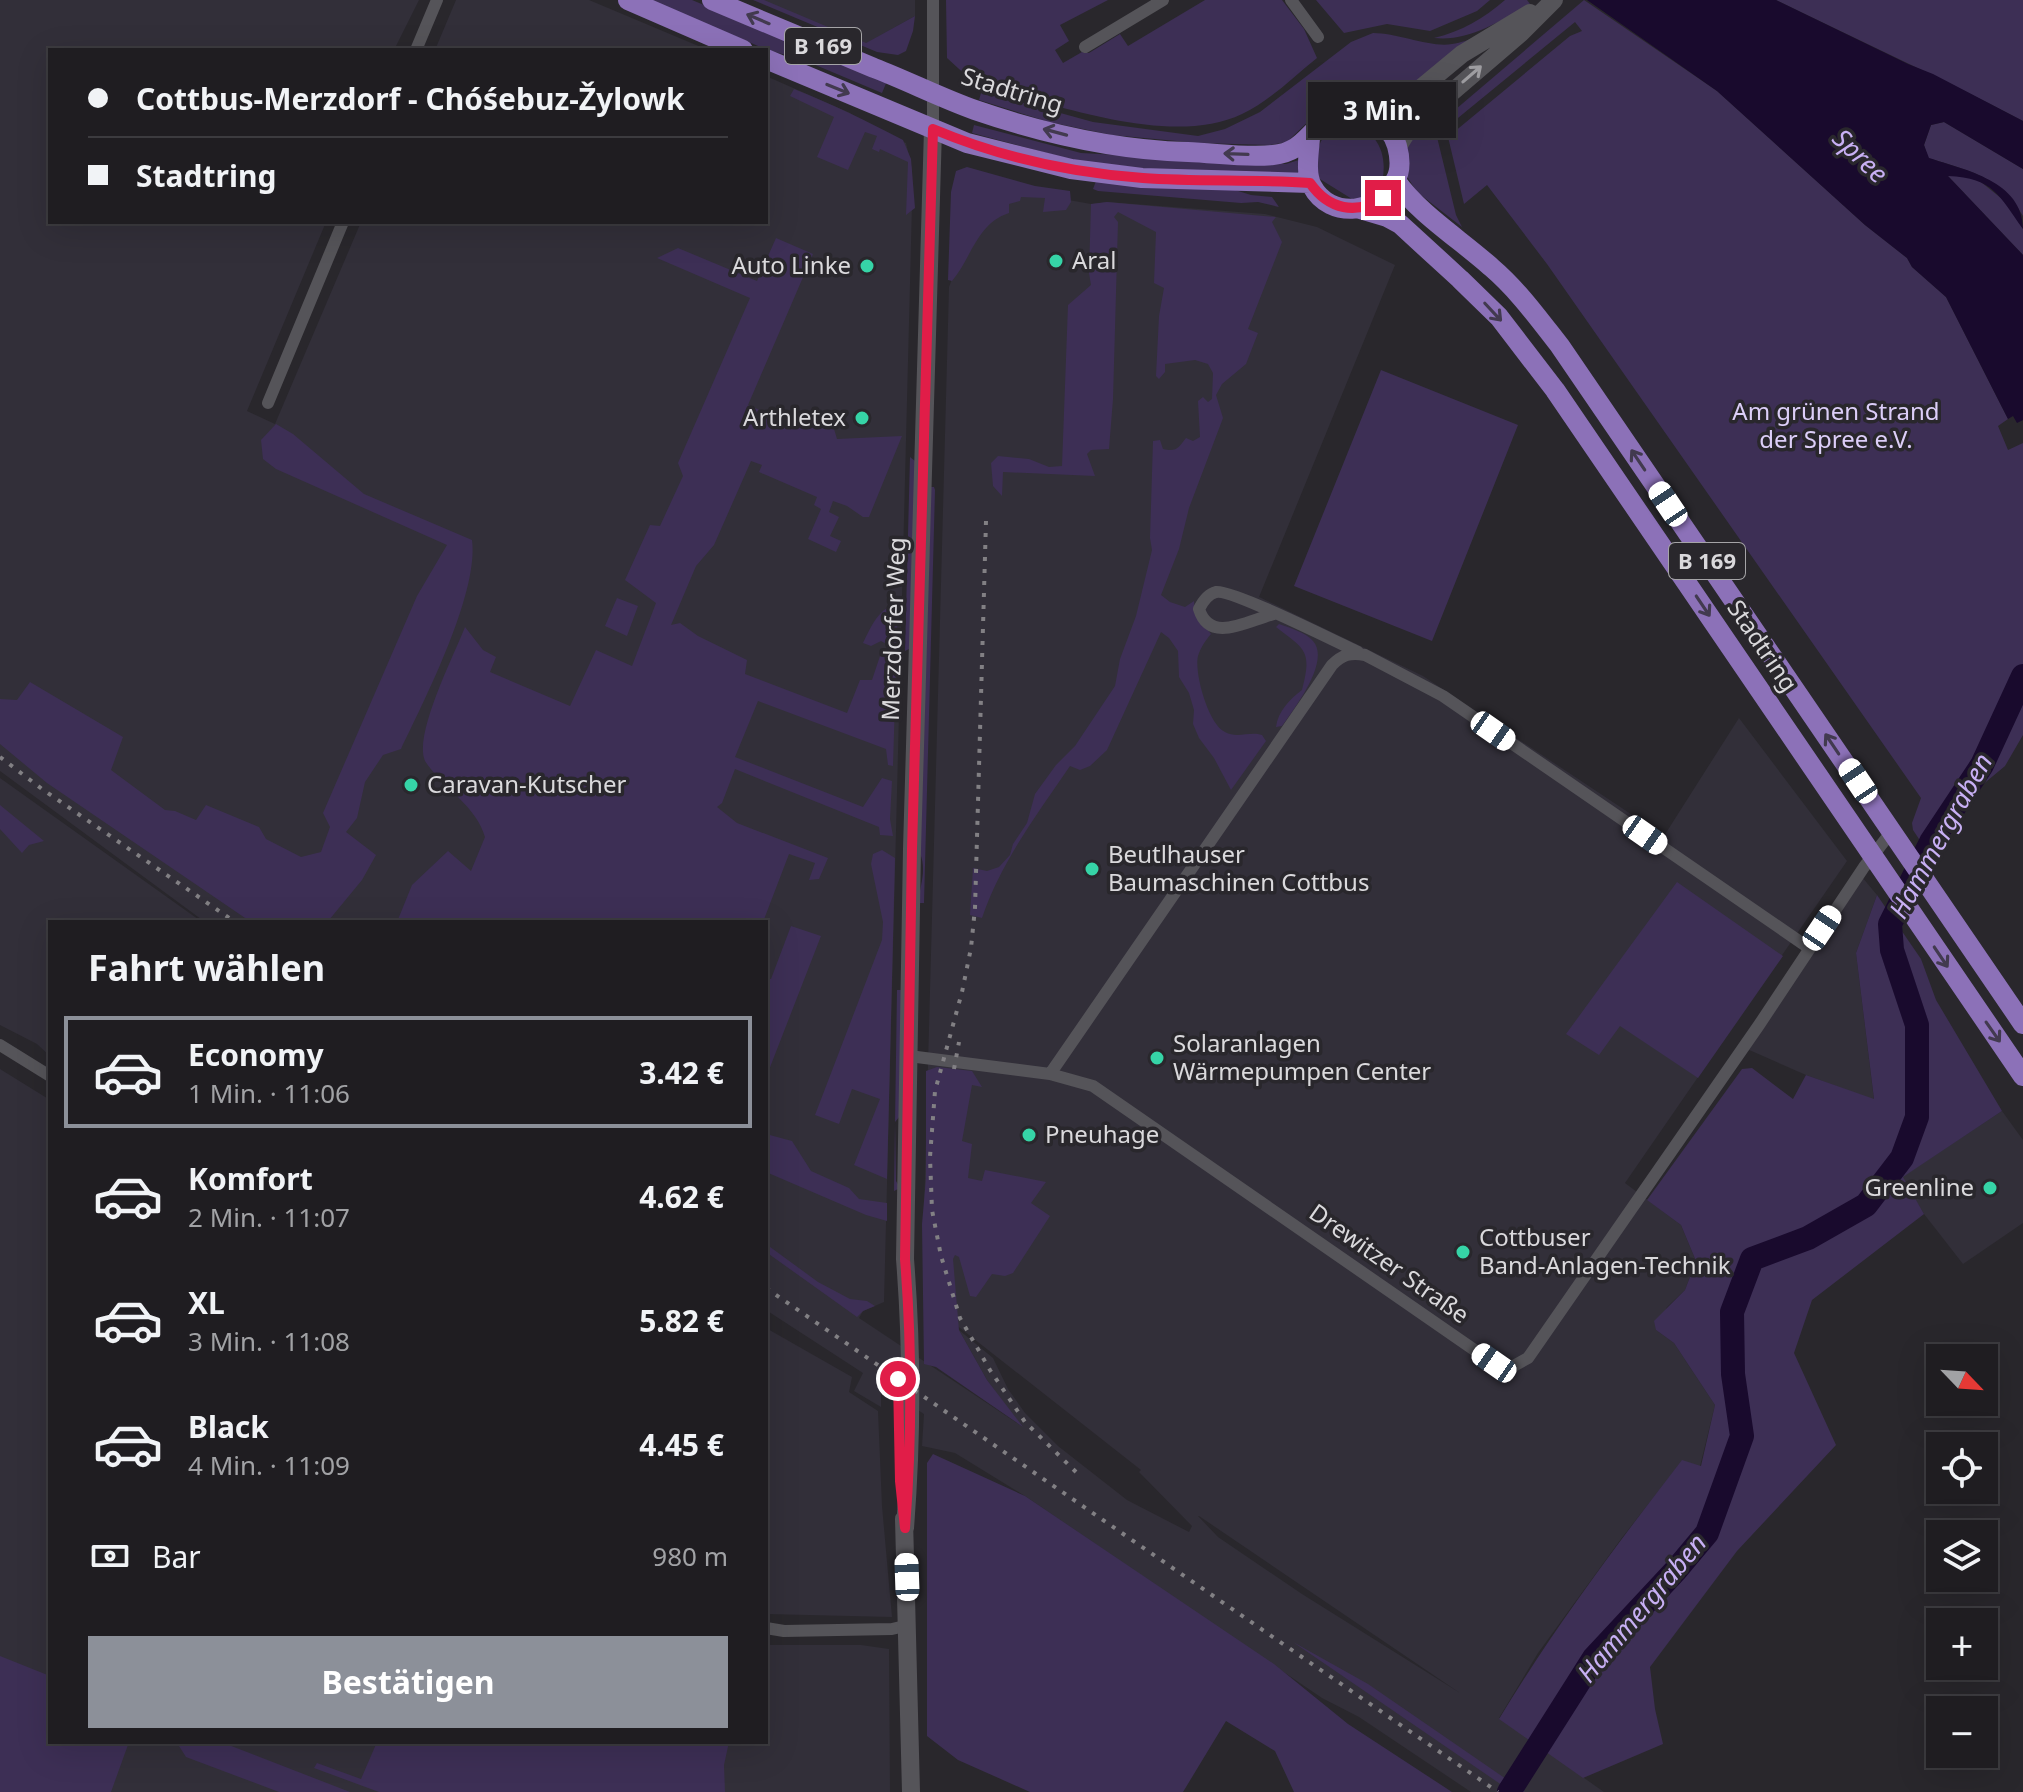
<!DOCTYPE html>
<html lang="de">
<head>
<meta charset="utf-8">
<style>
	body { margin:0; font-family:"Noto Sans",sans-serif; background:#2c2a2e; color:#f1f3f6; height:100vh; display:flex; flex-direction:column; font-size:30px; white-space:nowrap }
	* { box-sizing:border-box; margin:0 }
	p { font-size:26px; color:#a1a2a5 }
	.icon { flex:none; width:44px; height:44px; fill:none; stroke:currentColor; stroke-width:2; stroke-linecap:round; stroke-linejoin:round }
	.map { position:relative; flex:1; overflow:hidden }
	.drawer { position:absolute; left:48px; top:920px; width:720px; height:824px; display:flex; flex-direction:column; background:#1f1d21; border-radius:0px; box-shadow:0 8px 32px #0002,0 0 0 2px #3c3b3f }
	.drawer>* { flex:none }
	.hud { position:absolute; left:48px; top:48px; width:720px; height:176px; border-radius:0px; box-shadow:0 8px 32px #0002,0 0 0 2px #3c3b3f; display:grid; align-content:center; height:176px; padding:0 40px; background:#1f1d21 }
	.needle { width:52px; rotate:115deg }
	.buttons { position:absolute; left:1926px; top:1344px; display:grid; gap:16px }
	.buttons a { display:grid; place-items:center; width:72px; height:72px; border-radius:0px; background:#1f1d21; box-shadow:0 8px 32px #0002,0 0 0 2px #3c3b3f; font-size:40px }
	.end { position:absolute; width:36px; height:36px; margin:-18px; border:10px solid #e11d48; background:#fff; box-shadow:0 0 0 4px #fff }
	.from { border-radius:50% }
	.bubble { position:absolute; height:56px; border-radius:0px; background:#1f1d21; box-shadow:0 8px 32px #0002,0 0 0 2px #3c3b3f; font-size:26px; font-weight:700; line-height:56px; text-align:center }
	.car { position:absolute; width:24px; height:48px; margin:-24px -12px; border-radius:10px; box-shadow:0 0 6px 2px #0007; background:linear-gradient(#fff 24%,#345 0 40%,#fff 0 76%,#345 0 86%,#fff 0) }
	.hud b { display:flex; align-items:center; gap:28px; height:76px; font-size:30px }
	.hud b+b { border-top:2px solid #3c3b3f }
	.hud i { width:20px; height:20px; background:#f1f3f6 }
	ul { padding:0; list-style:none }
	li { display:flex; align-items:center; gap:24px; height:112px; margin:0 16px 12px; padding:0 24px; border:4px solid transparent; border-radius:0px }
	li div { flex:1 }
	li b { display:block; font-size:30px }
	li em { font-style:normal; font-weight:700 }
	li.current { border-color:#8c9099 }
	li>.icon { width:72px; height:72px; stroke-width:1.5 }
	h2 { padding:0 40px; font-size:36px; line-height:96px }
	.pay { display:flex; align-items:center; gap:20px; height:88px; padding:0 40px; font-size:30px }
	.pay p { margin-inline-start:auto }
	.action { display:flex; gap:16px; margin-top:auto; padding:16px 40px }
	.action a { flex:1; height:92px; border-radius:0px; background:#8c9099; color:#fff; font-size:32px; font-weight:700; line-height:92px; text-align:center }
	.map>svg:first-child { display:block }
	.built { fill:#322f39; fill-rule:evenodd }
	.green { fill:#3d2f55 }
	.water { fill:#190a2d }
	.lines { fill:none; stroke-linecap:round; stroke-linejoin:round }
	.river { stroke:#190a2d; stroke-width:24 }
	.street { stroke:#555459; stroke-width:12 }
	.secondary { stroke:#555459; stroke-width:18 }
	.primary { stroke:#8c71b8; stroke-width:20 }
	.rail { stroke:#828084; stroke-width:4; stroke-dasharray:4 8; stroke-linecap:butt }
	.oneway { stroke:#423a4f }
	.oneway2 { stroke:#9e9da1 }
	.route { stroke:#e11d48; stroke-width:10 }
	.poi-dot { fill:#36d4a7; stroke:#29272c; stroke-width:3 }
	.labels { text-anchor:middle; stroke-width:7; stroke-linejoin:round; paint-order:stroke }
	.shield { fill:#29272c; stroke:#a5a4a7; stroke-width:2 }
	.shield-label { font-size:22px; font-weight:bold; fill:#dad9dc }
	.street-label { font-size:24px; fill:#dad9dc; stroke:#29272c }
	.poi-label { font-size:24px; fill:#dad9dc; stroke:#29272c; text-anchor:start }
	.park-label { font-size:24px; fill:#dccef8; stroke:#29272c }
	.water-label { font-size:26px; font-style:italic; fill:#c8b0f4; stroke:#29272c }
</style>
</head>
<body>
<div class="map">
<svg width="2023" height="1792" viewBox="0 0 2023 1792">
	<rect width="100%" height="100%" fill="#29272c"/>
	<!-- built -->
	<path class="built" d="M0,0H419L394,50H50V222H326L247,411L275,424L361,222H766V76L850,113L871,127L906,143L912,169V205L884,1302L863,1311L859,1318L1020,1425L987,1380L959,1330L993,1358L1008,1389L1025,1413L1058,1446L1127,1500L1189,1532L1192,1526L1139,1472L1141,1470L927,1302L924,1213L949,287L967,240L1018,191L1091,204L1107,202L1265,214L1317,227L1395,265L1259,597L1423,676L1664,836L1739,718L1847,861L1625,1183L1681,1225L1696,1261L1685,1290L1667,1307L1656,1330L1674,1343L1715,1405L1700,1466L1682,1461L1621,1539L1538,1653L1499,1718L1604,1792H1471L1359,1717L1322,1698L1025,1496L955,1453L922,1446L924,1414L881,1386V1407L854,1391L863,1373L766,1310V922H205L0,771ZM1198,1516H1199L1460,1693L1302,1594L1218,1537Z
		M456,0H589L708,50H435Z
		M757,0H915V16L863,45Z
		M0,778L202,922H50V1056L37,1044L0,1025Z
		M1862,877L1877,895L1856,953L1874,1100L1806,1075L1747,1049Z
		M0,1069L50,1100V1742H766V1645H861L889,1649L890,1792H0Z
		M2002,1111L2023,1140V1223L1963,1264L1924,1214L1902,1177Z
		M766,1328L852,1377L849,1392L878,1411L882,1506L892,1617L766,1614Z"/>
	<!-- green -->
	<path class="green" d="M650,0H692L887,81L882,93L806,61L765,49Z
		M753,0H764L866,43L915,16L913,31L906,51L898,55L877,52Z
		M946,0H1108L1060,25L1069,41L1055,50L1063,63L1082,52L1089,53L1120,34L1128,46L1205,0H1282L1304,29L1317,58C1293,77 1270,101 1242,114C1188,140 1108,120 1052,105L1050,98L1006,84L995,89L970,79L947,58Z
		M1316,0H1490L1477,11L1430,31L1387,24L1344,33Z
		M1505,0H1527L1530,4C1501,21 1468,42 1434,38C1462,31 1483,19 1505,0Z
		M1584,0L1717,91L1865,225L1907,258L1912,267L1946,297L2008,419L1998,426L2008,450L2023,443V735L2005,766L1981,786L1957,822L1935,863L1913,830L1912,823L1921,798L1547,264L1487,185L1464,204L1448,137L1570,36L1582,31L1575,22L1447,127L1446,123L1449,115Z
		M1776,0H2023V121C1942,78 1858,40 1776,0Z
		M1373,33C1398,33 1431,48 1452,44C1461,43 1470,39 1478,37L1388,105L1342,103L1331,106L1318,112L1287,142L1270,145L1198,143L1112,135L1049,122L979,100L981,93L984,92L1093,122L1198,136L1225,129L1260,112L1351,42Z
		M794,89C832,104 867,121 903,140L911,159L915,208L906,215L908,162L880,149L879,152L872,149L877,136L865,132L848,170L817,157L834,117L790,96Z
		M1443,110L1436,126L1437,137L1456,215L1462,227L1417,192L1408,178L1407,147L1409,139Z
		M1944,122L2023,169V216C2000,176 1970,171 1928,158L1924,145L1931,125Z
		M974,125L1081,153L1286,164L1302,159V173L1164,171L1073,160L972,133Z
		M1343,125C1383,127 1391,163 1378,195L1352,199L1315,176C1318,150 1315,135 1343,125Z
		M967,167L1035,186L1070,191L1071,202L1066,210L1043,212L1045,198L1021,197L1020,201L1009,204V213C977,223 971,259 952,281L948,280L951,192L956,171Z
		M1947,175L1969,177L1981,182L2007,203L2023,229V255Z
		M1096,181L1235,190L1251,195L1272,197L1279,207L1258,202L1241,203L1098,191L1093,189Z
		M1107,202L1276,217L1272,222L1282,242L1248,329L1258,333L1246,364L1222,384L1216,395L1223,418L1189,508L1179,549L1161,595L1170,602L1185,607L1194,601L1195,614L1211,634C1205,641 1201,647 1198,656C1194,672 1208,724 1225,732C1237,739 1250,731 1262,735L1266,741L1231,790L1214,758L1199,738L1193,724L1194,710L1189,693L1179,677L1178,651L1169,638L1161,632L1107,750L1090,766L1080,770L1070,766C1037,814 1001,862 982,918L970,915L973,868L987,871L999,867L1010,855L1013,844L1027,823L1035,794L1056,765L1075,746L1115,686L1120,659L1136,616L1152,550L1150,538L1153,441L1160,440L1163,449C1177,452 1178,448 1186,438L1193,441L1200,437L1198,401L1203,397L1208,402L1212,399L1213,373L1208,364L1195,360L1165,364V372L1159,379L1156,376L1159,316L1164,288L1154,283L1156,232L1118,212L1114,217L1118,222L1113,399L1109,449L1091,450L1087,454L1095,476L1003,472L1002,496L993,486L991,463L998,456L1029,459L1049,467L1062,466L1068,305L1091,285L1089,273L1091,204Z
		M776,238L813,254L748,405L771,415L788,413L805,419L820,418L832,422L837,439L902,436L869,517H863L847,506L833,501L829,512L839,517L830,536L841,541L836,552L808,539L821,509L814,505L817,497L759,472L762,465L751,461L714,545L696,566L671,625L680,623L698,636L747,660L745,674L847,713L860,680H872L880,656L889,651L892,647L881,641L871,646L863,643C872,625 878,609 898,603L893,766L888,765L886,749L758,701L735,757L863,807L882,778L892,781L890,819L893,836L880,835L879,827L735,769L722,803L717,807L737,823L828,858L819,879L809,880L815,863L789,854L763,922H397L412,885L448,851L471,871L485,837C477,810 453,794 435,774C432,770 425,763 424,758C416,730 454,655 465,627L483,650L496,657L490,672L570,706L596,650L632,666L656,603L625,580L650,525L660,526L683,476L678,463L750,298L657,258L678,248L757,281Z
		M1381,370L1518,425L1432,641L1294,586Z
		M276,424L293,434L364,494L472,540C479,593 425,699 401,749L383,755L365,782L357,818L346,832L376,855L362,880L329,920L331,922H251L47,783L0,744V699L17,700L30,682L123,737L111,770L165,810L175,811L196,820L206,805L259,827L266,839L301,857L321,852L330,827L323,813L417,596L447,545L276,469L263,459L261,440Z
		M910,457L915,461L911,648L905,651Z
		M931,487H934L935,490L924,903H918C920,885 927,871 920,853Z
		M617,598L638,606L627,636L605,626Z
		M1279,624C1290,628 1305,632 1313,641C1331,661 1294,709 1282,726L1276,727C1278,711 1290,699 1302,690C1312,651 1306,650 1276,627Z
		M0,805L44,841L29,845L22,853L0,829Z
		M882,850L895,858L887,1179L854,1165L880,1099L852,1089L839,1124L815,1115L882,940L883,922L871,864L873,854Z
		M1677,882L1783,956L1698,1078L1620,1026L1599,1055L1566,1034Z
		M1877,895L1921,959L1936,1000L2002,1111L1903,1177L1924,1214L1812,1300L1794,1353L1836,1445L1737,1551L1650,1667L1655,1709L1663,1744L1583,1778L1499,1719C1554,1628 1617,1544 1682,1460L1701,1466L1715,1405L1674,1343L1656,1330L1654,1321L1685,1290L1696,1261L1681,1225L1647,1200L1742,1069L1752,1068L1793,1099L1806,1075L1874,1099L1856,953Z
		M791,926L821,936L767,1075L766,978L771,979Z
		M897,990H903L900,1116L895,1122L896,1181L900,1188L894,1191Z
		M937,1067L972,1071L982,1087L972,1085L962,1141L972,1144L968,1178L982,1181L985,1170L1046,1182L1031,1203L1050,1216L1013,1273L1005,1276L992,1274L976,1297L970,1296L959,1257L955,1255L953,1259L959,1330L987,1380L1023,1427L936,1367L924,1364L922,1224L926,1178V1071Z
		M766,1134L792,1141L811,1171L849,1188L859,1199L887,1203V1221L866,1215L766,1172Z
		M766,1244L818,1282L850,1299L867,1301L875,1306L863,1311L857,1317L766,1252Z
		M933,1454L1025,1496L1274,1664L1348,1724L1452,1792H1294L1275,1751L1226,1721L1183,1792H1030L958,1760L927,1736V1463Z
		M1293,1642L1368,1684L1525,1792H1512Z
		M0,1656L50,1676V1742H129L111,1792H0Z
		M180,1742H221L350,1792H279L186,1757L179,1746Z
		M377,1742H729L724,1765L725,1792H379L314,1768L317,1763L361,1779Z"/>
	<!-- water -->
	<path class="water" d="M1587,0H1776L1908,64L1933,74L2023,121V169L1944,122L1931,125L1924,145L1929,158C1965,170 2023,181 2023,229C1999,196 1994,178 1948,176L2023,255V420L2017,423L2013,416L2008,419L1946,297L1912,267L1907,258L1865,225L1717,91Z"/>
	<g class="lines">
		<!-- river -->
		<path class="river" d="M1509,1792L1594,1658L1676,1570L1707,1533L1742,1436L1733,1374L1732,1312L1752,1259L1808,1238L1866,1205L1902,1158L1917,1117V1025L1892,950L1890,924L1931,842L1982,765L2023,676"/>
		<!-- street -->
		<path class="street" d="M933,0V129
			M1291,0L1318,37
			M1085,47L1163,0
			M416,50L437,0
			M268,403L343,222
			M1274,614C1249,620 1210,645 1199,609C1203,601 1208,594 1216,592C1231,589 1337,642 1358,652
			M0,1045L50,1076
			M909,1056L1050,1074L1332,665C1342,655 1350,652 1365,655L1443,696L1809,948
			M1050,1074L1093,1086L1499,1367L1510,1368L1528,1358L1759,1025L1864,867L1892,831
			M766,1628L784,1631L892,1629L909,1625"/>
		<!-- secondary -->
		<path class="secondary" d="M1376,119L1392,112L1462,54L1530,13
			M1397,148L1409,129L1521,33L1554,0
			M904,1519L911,1792
			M905,1528C912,1439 912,1348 905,1259L912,849L933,129"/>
		<!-- primary -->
		<path class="primary" d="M628,0L743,50
			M712,0C766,23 820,45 874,68C908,81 941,98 975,110C1042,133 1117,150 1188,152C1216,153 1246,158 1273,155C1306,152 1309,127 1333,118C1359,108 1389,119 1397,146C1400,157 1401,171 1395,181C1379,214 1330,220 1312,186C1305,173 1309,153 1310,138
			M766,59L967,143L1071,169L1142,178L1310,183
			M1396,181C1418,213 1461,240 1491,267C1518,290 1538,318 1560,346L2023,1024
			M1360,209L1387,217L1400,224L1460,279L1499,317L1555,390L2023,1076"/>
		<!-- rail -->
		<path class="rail" d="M986,521L975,908L971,948L962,992L935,1091L930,1157L932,1210L941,1256L960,1318L990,1370L1025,1422L1078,1474
			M0,757L42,789L235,922
			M954,1069L959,1042
			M766,1288L1498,1792"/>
	</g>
	<!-- one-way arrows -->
	<defs><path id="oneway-shaft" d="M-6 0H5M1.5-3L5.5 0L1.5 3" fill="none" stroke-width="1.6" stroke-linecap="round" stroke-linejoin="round" transform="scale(2)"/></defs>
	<g class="oneway">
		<use href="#oneway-shaft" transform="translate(758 19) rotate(-157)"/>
		<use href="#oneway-shaft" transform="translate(838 89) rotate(22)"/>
		<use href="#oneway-shaft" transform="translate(1055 132) rotate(-165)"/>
		<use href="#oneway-shaft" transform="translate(1236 154) rotate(-178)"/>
		<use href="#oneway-shaft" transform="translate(1493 312) rotate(47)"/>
		<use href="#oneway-shaft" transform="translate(1638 460) rotate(-124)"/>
		<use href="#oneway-shaft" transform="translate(1703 606) rotate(56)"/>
		<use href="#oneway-shaft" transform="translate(1832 744) rotate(-124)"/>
		<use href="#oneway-shaft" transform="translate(1941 957) rotate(56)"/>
		<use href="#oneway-shaft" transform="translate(1993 1032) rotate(55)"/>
	</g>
	<use class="oneway2" href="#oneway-shaft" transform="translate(1472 74) rotate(-41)"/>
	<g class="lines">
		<!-- route -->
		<path class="route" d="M898,1379L900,1481L905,1528C912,1439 912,1348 905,1259L912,849L933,129C1000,157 1072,173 1143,178C1199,182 1255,179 1310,183C1329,210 1356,215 1383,198"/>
	</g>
	<!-- markers -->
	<g class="poi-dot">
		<circle cx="1056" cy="261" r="8"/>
		<circle cx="867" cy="266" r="8"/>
		<circle cx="862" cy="418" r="8"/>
		<circle cx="411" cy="785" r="8"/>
		<circle cx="1092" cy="869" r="8"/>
		<circle cx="1157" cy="1058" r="8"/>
		<circle cx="1029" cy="1135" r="8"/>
		<circle cx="1990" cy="1188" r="8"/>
		<circle cx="1463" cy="1252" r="8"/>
	</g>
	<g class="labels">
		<!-- shield labels -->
		<g class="shield">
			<rect x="785" y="28" width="76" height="36" rx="6"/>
			<rect x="1669" y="543" width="76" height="36" rx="6"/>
		</g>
		<g class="shield-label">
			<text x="823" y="54">B 169</text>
			<text x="1707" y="569">B 169</text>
		</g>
		<!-- street labels -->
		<g class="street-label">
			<text transform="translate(1012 91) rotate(17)" y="8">Stadtring</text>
			<text transform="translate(894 629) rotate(-88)" y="8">Merzdorfer Weg</text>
			<text transform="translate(1762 646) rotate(56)" y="8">Stadtring</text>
			<text transform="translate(1389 1264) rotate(35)" y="8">Drewitzer Straße</text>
		</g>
		<!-- poi labels -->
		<g class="poi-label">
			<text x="1072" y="269">Aral</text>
			<text x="851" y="274" text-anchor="end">Auto Linke</text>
			<text x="846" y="426" text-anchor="end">Arthletex</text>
			<text x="427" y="793">Caravan-Kutscher</text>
			<text x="1108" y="863">Beutlhauser<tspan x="1108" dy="28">Baumaschinen Cottbus</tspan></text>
			<text x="1173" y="1052">Solaranlagen<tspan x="1173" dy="28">Wärmepumpen Center</tspan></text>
			<text x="1045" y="1143">Pneuhage</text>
			<text x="1974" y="1196" text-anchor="end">Greenline</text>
			<text x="1479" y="1246">Cottbuser<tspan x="1479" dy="28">Band-Anlagen-Technik</tspan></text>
		</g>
		<!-- park labels -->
		<g class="park-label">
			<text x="1836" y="420">Am grünen Strand<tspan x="1836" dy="28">der Spree e.V.</tspan></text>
		</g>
		<!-- water labels -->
		<g class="water-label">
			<text transform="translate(1860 156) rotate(44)" y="9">Spree</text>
			<text transform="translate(1941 836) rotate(-61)" y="9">Hammergraben</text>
			<text transform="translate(1642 1608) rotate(-50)" y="9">Hammergraben</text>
		</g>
	</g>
</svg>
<div class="buttons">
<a><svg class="needle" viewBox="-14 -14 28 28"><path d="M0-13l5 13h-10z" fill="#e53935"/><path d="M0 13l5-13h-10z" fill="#a1a2a5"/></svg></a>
<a><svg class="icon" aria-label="locate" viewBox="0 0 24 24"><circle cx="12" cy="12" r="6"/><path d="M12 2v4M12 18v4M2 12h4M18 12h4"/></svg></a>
<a><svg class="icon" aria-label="layers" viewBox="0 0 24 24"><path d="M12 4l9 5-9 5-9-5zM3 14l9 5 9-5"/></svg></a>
<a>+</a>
<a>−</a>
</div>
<i class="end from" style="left:898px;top:1379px"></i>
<i class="end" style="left:1383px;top:198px"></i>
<div class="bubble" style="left:1308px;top:82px;width:148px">3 Min.</div>
<i class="car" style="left:1668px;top:504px;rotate:326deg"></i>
<i class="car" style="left:1493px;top:731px;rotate:125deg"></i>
<i class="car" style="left:1858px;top:781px;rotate:326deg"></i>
<i class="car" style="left:1645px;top:835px;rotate:125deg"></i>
<i class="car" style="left:1822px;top:928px;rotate:34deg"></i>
<i class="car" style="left:1494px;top:1363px;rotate:305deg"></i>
<i class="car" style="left:907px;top:1577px;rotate:358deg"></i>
<div class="hud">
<b><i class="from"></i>Cottbus-Merzdorf - Chóśebuz-Žylowk</b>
<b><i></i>Stadtring</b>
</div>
<section class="drawer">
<h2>Fahrt wählen</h2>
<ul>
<li class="current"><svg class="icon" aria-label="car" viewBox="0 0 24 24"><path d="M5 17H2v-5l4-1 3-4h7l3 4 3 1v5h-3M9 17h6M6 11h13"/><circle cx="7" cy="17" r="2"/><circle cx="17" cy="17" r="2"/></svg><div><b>Economy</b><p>1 Min. · 11:06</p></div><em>3.42 €</em></li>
<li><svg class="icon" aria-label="car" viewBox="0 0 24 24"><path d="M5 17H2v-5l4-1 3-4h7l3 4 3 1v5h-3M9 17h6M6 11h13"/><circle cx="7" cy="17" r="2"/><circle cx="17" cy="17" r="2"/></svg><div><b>Komfort</b><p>2 Min. · 11:07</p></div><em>4.62 €</em></li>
<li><svg class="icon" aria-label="car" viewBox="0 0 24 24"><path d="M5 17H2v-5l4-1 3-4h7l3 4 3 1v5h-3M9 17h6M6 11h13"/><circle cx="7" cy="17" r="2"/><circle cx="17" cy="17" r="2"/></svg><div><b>XL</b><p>3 Min. · 11:08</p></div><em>5.82 €</em></li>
<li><svg class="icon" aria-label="car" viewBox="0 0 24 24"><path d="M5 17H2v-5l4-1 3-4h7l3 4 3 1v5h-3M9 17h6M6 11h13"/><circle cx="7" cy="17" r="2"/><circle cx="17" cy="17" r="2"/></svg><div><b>Black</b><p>4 Min. · 11:09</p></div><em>4.45 €</em></li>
</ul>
<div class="pay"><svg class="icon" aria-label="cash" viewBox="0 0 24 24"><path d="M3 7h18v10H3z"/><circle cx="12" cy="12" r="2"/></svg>Bar<p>980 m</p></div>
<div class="action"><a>Bestätigen</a></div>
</section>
</div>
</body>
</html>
